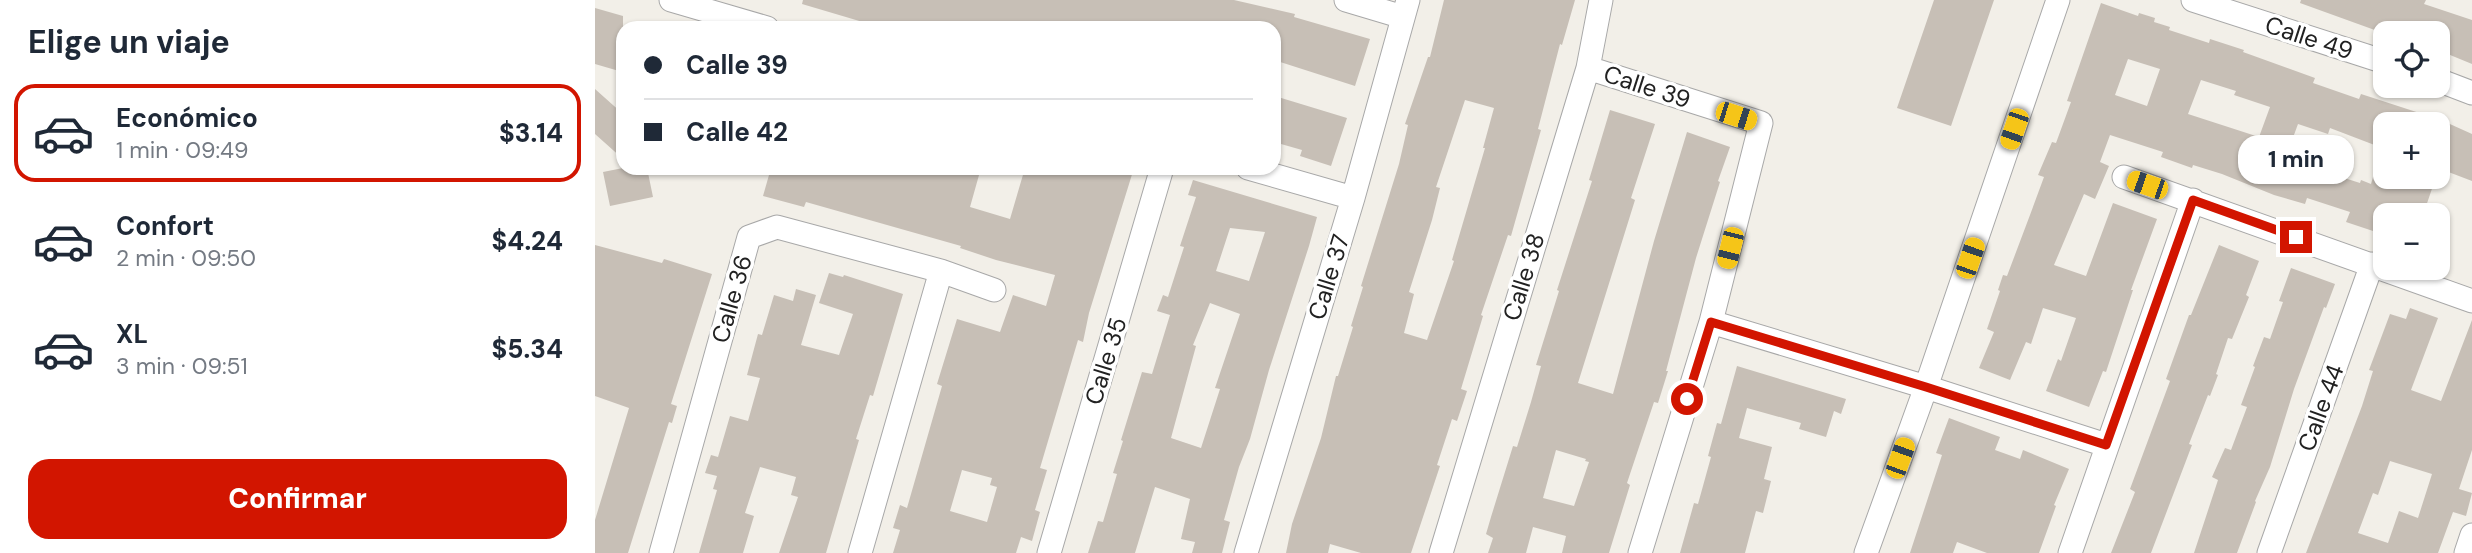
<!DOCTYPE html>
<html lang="es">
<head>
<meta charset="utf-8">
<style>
	body { margin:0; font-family:"DM Sans",sans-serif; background:#f2f2f3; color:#1f2937; height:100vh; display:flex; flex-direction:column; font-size:26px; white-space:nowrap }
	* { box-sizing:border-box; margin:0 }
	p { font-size:23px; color:#747a83 }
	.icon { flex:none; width:38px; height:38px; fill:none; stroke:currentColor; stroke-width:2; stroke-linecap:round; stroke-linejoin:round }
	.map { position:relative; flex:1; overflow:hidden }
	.panel { display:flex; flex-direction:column; background:#fff; width:595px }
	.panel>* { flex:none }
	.hud { position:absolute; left:21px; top:21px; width:665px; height:154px; border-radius:21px; box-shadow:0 2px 5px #0004; display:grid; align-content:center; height:154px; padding:0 28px; background:#fff }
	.buttons { position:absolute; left:1778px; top:21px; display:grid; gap:14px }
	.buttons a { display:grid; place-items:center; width:77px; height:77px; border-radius:14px; background:#fff; box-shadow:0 2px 5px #0004; font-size:35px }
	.end { position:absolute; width:32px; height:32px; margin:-16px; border:9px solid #d21500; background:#fff; box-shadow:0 0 0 4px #fff }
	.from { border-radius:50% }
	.bubble { position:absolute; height:49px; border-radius:21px; background:#fff; box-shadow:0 2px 5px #0004; font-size:23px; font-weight:800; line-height:49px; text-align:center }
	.car { position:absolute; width:21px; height:42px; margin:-21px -10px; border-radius:9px; box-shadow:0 0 5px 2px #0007; background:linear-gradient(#f5c518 24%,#345 0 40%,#f5c518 0 76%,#345 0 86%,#f5c518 0) }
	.hud b { display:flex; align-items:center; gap:24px; height:66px; font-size:26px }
	.hud b+b { border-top:2px solid #e0e1e3 }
	.hud i { width:18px; height:18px; background:#1f2937 }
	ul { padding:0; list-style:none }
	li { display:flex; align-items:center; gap:21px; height:98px; margin:0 14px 10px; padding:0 14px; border:4px solid transparent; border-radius:21px }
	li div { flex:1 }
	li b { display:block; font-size:26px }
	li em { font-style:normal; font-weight:800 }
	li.selected { border-color:#d21500 }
	li>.icon { width:63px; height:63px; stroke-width:1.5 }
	h2 { padding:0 28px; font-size:32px; line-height:84px }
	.cta { display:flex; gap:14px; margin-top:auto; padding:14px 28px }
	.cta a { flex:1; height:80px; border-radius:21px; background:#d21500; color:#fff; font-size:28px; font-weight:800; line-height:80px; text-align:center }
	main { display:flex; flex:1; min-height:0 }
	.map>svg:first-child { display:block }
	.building { fill:#c7bfb6; fill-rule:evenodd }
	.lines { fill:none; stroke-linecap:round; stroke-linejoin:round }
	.minor-casing { stroke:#a8a8a8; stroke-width:25 }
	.minor { stroke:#fff; stroke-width:23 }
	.route { stroke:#d21500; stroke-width:9 }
	.labels { text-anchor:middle; stroke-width:7; stroke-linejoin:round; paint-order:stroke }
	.street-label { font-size:24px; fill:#212121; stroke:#fff }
</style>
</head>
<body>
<main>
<section class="panel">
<h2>Elige un viaje</h2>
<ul>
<li class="selected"><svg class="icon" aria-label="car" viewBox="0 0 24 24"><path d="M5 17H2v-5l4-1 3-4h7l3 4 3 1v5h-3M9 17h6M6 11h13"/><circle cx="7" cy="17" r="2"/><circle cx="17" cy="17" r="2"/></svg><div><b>Económico</b><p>1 min · 09:49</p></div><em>$3.14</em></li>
<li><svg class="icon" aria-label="car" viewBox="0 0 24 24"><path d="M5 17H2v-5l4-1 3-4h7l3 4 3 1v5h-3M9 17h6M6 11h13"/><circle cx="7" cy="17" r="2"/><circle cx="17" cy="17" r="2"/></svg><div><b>Confort</b><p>2 min · 09:50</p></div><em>$4.24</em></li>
<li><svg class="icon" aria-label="car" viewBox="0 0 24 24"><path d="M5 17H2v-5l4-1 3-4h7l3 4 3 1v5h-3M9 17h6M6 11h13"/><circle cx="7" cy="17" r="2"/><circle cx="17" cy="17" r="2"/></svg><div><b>XL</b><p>3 min · 09:51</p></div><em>$5.34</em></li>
</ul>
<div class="cta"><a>Confirmar</a></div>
</section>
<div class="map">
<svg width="1877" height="553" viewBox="0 0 1877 553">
	<rect width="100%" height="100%" fill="#f2efe8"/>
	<!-- building -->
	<path class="building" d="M208,0H639L700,14L699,17L775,39L760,86L679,60V28H581L562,23L561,28H288L207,4Z
		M849,0H980L967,45L965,44L943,129L946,130L916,236L913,235L886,315L888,316L866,389L872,391L862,421L857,419L842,465L845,466L816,553H766L735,544L733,553H691L697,524L726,438L741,376H743L758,327L756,326L768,287L766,286L804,164L813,125L810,124L833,57H835ZM870,100L899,108L888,148H890L857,260L859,261L832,340L809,333L819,294L814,292L837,220L845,188L841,187Z
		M1339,0H1399L1356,126L1302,108Z
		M1706,0H1831L1829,4L1877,20V64L1843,50V33H1788L1705,3Z
		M1506,3L1543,16L1544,13L1560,18L1559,22L1575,27L1574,30L1614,43L1615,39L1649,50L1648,52L1720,78L1718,83L1764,99L1766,94L1846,120L1877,134V181L1843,168V124H1790V149L1735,128L1733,134L1703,124L1692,154L1723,163L1721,169L1765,183L1766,180L1776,184L1778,177H1841L1828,215H1790V235L1751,222L1755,212L1712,198L1710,204L1679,195L1627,174L1598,165L1597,168L1566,157L1568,152L1515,135L1505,162L1514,166L1500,199L1489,194L1459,265L1491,276L1518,203L1562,219L1536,290H1538L1511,372L1508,371L1494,407L1451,391L1463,359L1466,361L1481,318L1448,308L1436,344L1431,342L1415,380L1384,368L1399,332L1392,329L1405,291L1403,290L1408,275L1412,276L1435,215L1449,177L1443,175L1457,142L1461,143L1476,102L1472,101ZM1533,59L1565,69L1552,106L1520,95ZM1606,80L1641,91L1639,95L1675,107L1664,137L1593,114Z
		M0,8L28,16V56L24,71L0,64Z
		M0,89L28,114V159L0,134Z
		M683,97L752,118L736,166L705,156L707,150L679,142V111Z
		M1015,110L1060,124L1036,198L1040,200L983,383L1018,394L1059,241L1092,132L1135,147L1123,181L1125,182L1101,258L1071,371H1073L1063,403L1059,402L1032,483L1035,485L1014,553H967L971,536L938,527L931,553H893L898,538L891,534L896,517L918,446L922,447L936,402L946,366L941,365L964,291L962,290L997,181L994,180ZM961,450L991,459L990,461L994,462L979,506L948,498Z
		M28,168H52L58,197L15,206L8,172Z
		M176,168H386L375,207L415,219L430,168H539L494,313L488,342L483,340L445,468L452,470L440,510L445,512L437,541L426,537L421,553H298L305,530L298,528L305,505L312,508L347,386L342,384L362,319L405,332L418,295L451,306L460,275L401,260L365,248L366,246L211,202L209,207L168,196ZM367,470L397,478L395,485L402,487L392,522L355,511Z
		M598,180L722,217L714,246L674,370L655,439L644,467L629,520L635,522L627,553H597L600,542L586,539L595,499L560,487L540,553H493L503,521L508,522L522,474L518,473L528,441L526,440L547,372L557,374L575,315L562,311L568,295L573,297L589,247L585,246L601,197L593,195ZM635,228L670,232L654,281L621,271ZM615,303L645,314L620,388L625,389L606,448L576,438L601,346L598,345Z
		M0,245L67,263L69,259L117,274L76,404L82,406L77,423L74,422L33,553H0V520L34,408L0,396Z
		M1624,245L1664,261L1651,295L1654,297L1637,339L1633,338L1621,374L1623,375L1615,396L1613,395L1594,444L1597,445L1556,553H1516L1540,492L1535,489L1575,381L1571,379L1594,315H1596Z
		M1696,268L1740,284L1731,308L1729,307L1699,389L1675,467L1660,501L1661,502L1642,553H1599L1623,480L1617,477L1630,448L1636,450L1652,407L1646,405L1660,367L1658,366L1669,337L1675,339L1688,302L1684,301Z
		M234,273L248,277L249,275L308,294L278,396L275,395L261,439L264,440L231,553H184L203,497L196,495L201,477L165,467L150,513L159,516L148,553H104L122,490L118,489L122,476L110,473L116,455L123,457L135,416L153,421L165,378L152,375L163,334L167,335L179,295L198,301L201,289L221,295L206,345L244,355L258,314L224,303Z
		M1815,308L1843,318L1816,390L1846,401L1877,320V450L1864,489L1877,493L1871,516L1858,512L1843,553H1711L1767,406L1778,371L1774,370L1795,314L1811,319ZM1795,461L1837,474L1823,518L1804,511L1793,543L1763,533L1778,493L1783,495Z
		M1142,366L1251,399L1246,414L1239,411L1231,437L1204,429L1206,423L1152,408L1144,438L1177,447L1169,479L1176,481L1168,513L1161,511L1150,553H1085L1099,503L1103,504L1116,457L1113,456L1122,423L1126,424Z
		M1354,418L1405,437L1400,450L1425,459L1428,450L1474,469L1459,505L1461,506L1444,553H1392L1362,542L1358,553H1315L1347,455L1341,453Z"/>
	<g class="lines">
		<!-- minor casing -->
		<g class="minor-casing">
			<path id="minor" d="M76,0L172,28
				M751,0L808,17
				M1598,0L1790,62
				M993,68L1166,123L1116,322L1045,553
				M1843,80L1877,93
				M653,168L758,198
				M1529,177L1877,301
				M1116,322L1331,387L1511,445
				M66,553L154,237L182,227L346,271L399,290
				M265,553L346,271
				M454,553L567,168
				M651,553L758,198L813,0
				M846,553L993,68L1006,0
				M1271,553L1331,387L1463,0
				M1475,553L1598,200
				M1674,553L1777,264
				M1871,553L1877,535"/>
		</g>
		<!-- minor -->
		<use href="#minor" class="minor"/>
	</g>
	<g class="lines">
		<!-- route -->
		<path class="route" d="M1092,399L1116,322L1331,387L1511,445L1598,200L1701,237"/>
	</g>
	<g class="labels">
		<!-- street labels -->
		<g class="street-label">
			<text transform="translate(1714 38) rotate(18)" y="8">Calle 49</text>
			<text transform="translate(1052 87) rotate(18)" y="8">Calle 39</text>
			<text transform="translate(734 277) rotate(-73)" y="8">Calle 37</text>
			<text transform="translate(929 277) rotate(-73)" y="8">Calle 38</text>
			<text transform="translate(137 299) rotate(-74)" y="8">Calle 36</text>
			<text transform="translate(511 361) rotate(-73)" y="8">Calle 35</text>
			<text transform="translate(1726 408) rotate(-70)" y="8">Calle 44</text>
		</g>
	</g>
</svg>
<div class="buttons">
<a><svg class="icon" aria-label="locate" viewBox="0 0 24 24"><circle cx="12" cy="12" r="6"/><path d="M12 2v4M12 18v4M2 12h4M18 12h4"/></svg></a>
<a>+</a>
<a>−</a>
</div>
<i class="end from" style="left:1092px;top:399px"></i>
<i class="end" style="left:1701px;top:237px"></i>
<div class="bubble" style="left:1643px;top:135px;width:116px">1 min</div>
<i class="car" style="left:1141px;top:116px;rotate:108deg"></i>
<i class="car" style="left:1419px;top:129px;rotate:199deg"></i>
<i class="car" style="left:1552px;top:185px;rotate:289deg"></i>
<i class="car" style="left:1135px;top:248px;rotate:194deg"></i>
<i class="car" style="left:1375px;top:258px;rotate:19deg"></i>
<i class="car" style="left:1305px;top:458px;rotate:20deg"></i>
<div class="hud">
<b><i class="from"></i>Calle 39</b>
<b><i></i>Calle 42</b>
</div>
</div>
</main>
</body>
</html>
